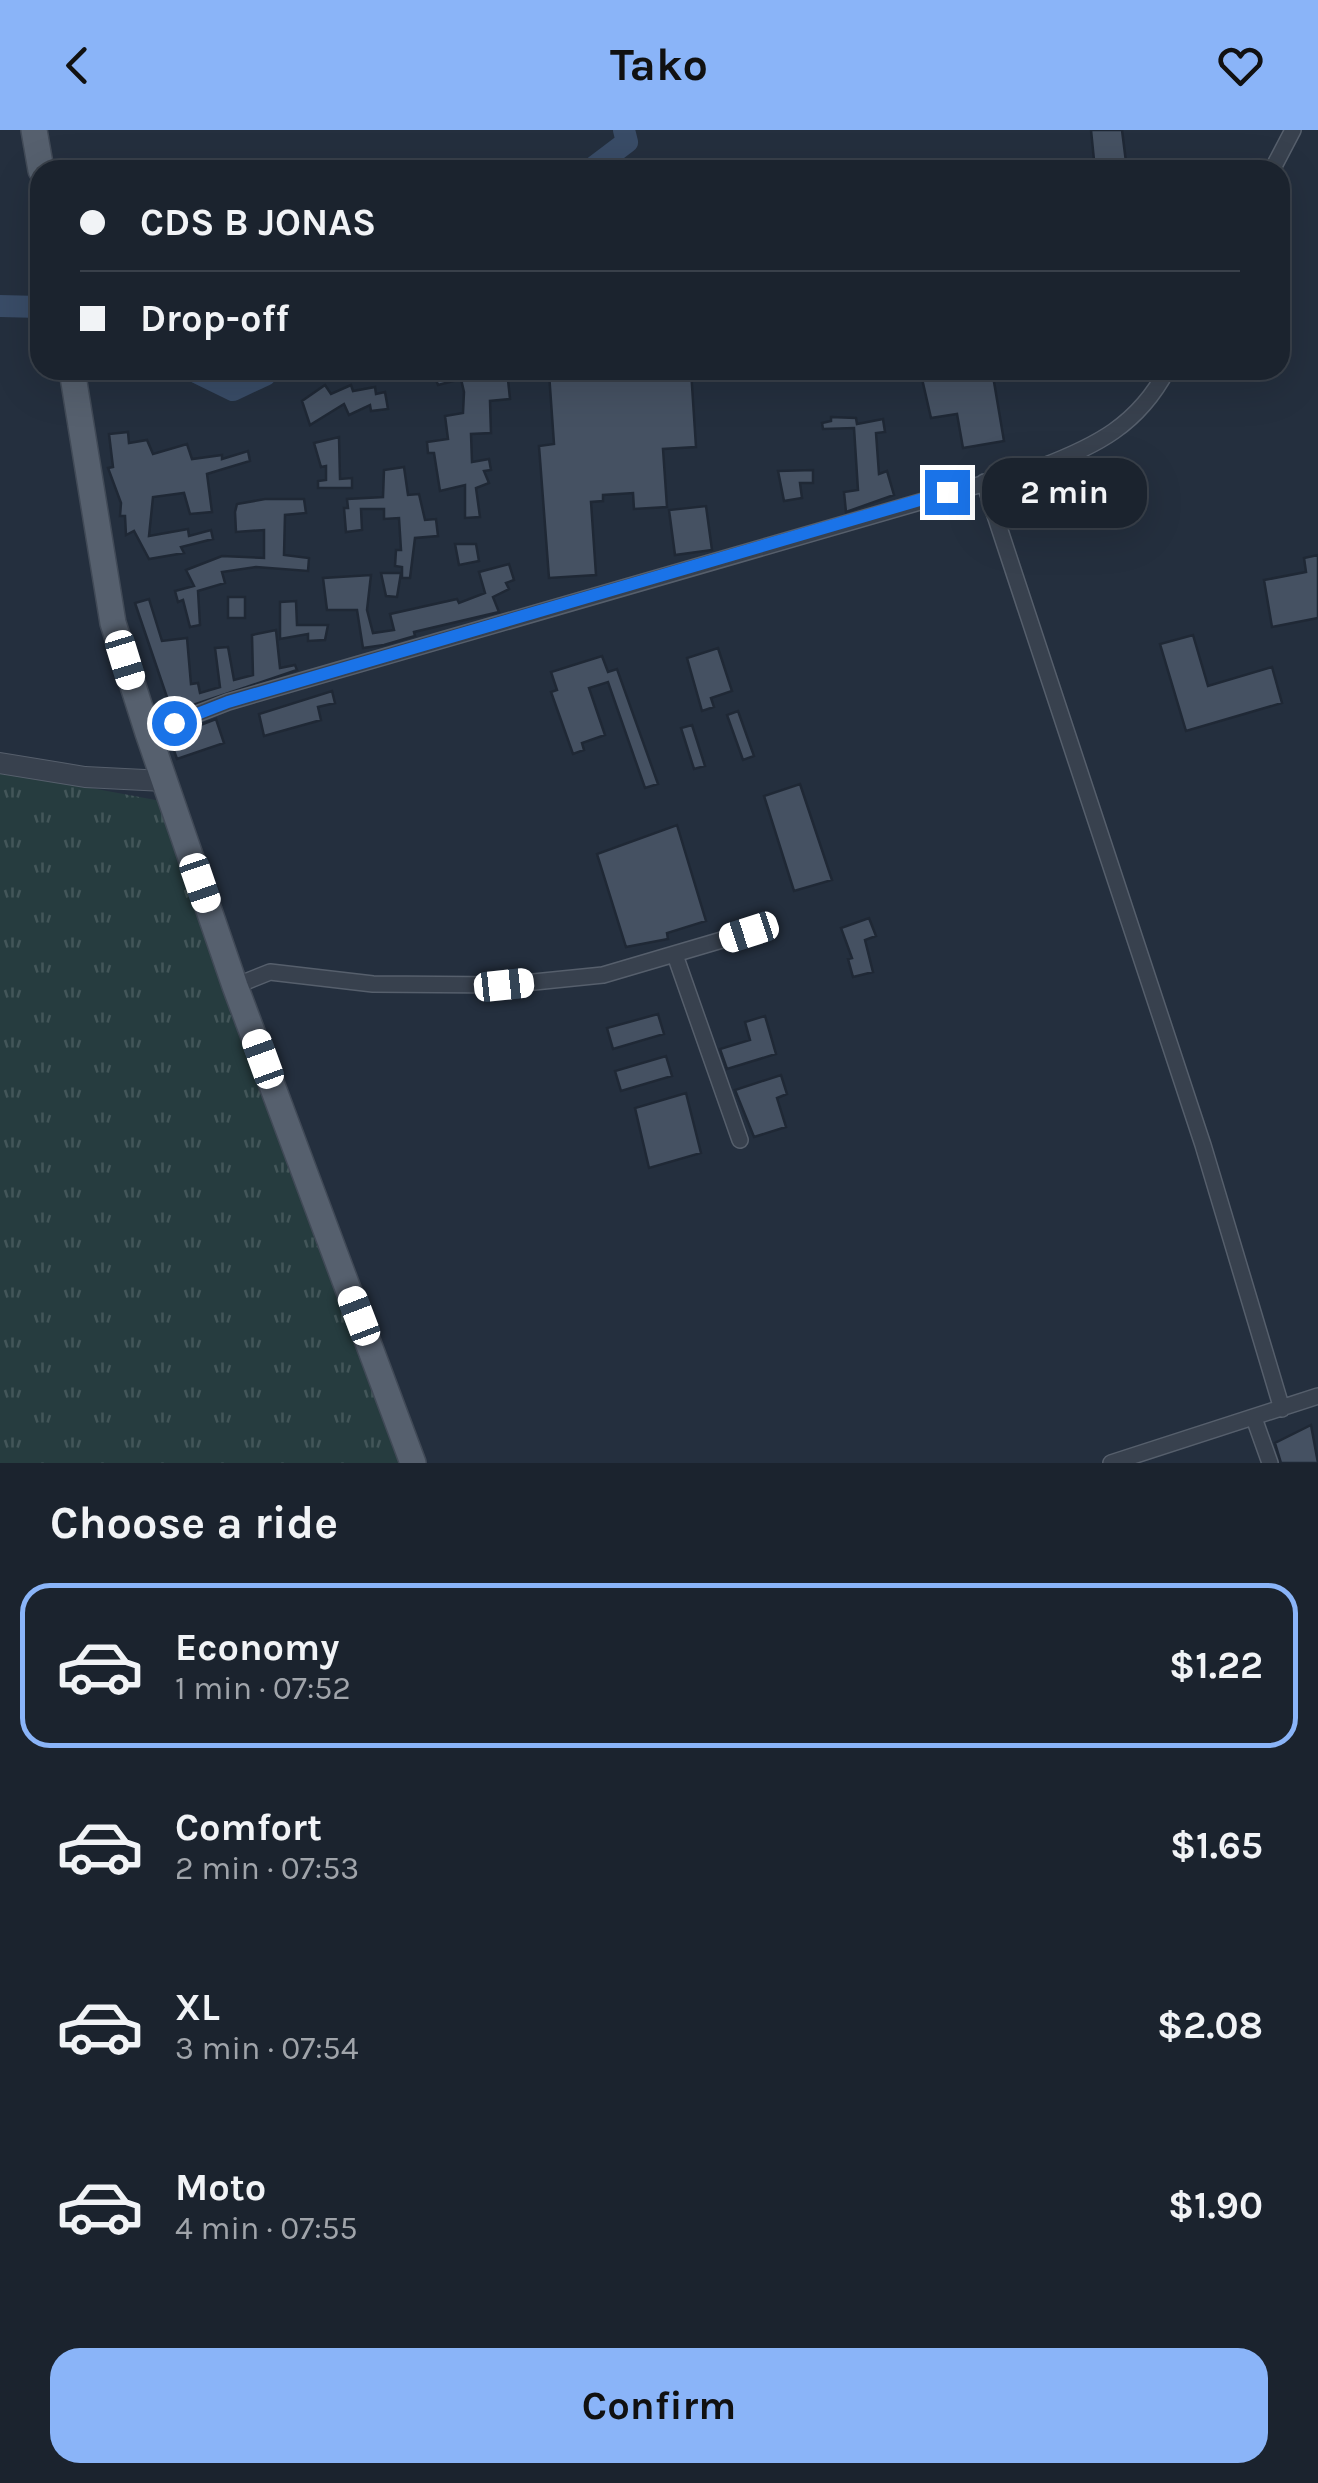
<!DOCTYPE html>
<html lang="en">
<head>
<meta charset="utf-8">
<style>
	body { margin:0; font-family:Karla,sans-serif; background:#242b36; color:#f1f3f6; height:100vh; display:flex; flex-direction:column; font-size:38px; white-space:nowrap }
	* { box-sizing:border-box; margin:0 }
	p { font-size:32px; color:#a0a4aa }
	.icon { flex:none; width:55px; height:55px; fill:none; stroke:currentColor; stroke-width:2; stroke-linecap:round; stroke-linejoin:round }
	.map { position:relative; height:1333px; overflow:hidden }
	.sheet { display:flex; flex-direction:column; background:#1b232e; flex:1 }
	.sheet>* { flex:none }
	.top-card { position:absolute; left:30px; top:30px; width:1260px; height:220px; border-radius:30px; box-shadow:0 10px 40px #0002,0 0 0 2px #39404a; display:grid; align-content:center; height:220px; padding:0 50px; background:#1b232e }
	.end { position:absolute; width:45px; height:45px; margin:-22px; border:12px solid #1a73e8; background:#fff; box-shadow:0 0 0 5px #fff }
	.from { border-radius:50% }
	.bubble { position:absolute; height:70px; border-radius:30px; background:#1b232e; box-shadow:0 10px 40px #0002,0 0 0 2px #39404a; font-size:32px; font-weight:700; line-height:70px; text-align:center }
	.car { position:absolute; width:30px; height:60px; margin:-30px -15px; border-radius:12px; box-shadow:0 0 8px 2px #0007; background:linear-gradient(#fff 24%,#345 0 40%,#fff 0 76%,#345 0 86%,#fff 0) }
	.top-card b { display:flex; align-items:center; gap:35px; height:95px; font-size:38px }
	.top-card b+b { border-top:2px solid #39404a }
	.top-card i { width:25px; height:25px; background:#f1f3f6 }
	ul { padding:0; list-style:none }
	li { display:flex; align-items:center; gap:30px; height:165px; margin:0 20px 15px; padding:0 30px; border:5px solid transparent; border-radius:30px }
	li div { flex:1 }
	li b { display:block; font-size:38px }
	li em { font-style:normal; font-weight:700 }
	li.current { border-color:#8ab4f8 }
	li>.icon { width:90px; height:90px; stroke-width:1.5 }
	h2 { padding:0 50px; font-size:45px; line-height:120px }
	.cta { display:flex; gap:20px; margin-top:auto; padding:20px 50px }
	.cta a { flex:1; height:115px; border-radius:30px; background:#8ab4f8; color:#111; font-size:40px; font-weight:700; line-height:115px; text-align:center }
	header { display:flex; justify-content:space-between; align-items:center; height:130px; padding:0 50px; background:#8ab4f8; color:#111; font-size:45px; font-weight:700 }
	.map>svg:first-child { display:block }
	.grass { fill:url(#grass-tufts) }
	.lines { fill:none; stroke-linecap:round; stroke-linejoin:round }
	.river { stroke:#394c67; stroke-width:22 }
	.building { fill:#455162; stroke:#1f2835; stroke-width:2.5 }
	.minor-casing { stroke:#565f6c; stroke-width:18 }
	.tertiary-casing { stroke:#565f6c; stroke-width:22 }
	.primary-casing { stroke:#414a57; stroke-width:28 }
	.minor { stroke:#38414e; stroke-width:15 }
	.tertiary { stroke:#38414e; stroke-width:20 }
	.primary { stroke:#56606e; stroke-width:25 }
	.route { stroke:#1a73e8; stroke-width:12 }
</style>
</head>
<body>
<header><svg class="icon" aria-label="back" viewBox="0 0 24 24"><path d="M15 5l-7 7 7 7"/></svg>Tako<svg class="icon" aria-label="heart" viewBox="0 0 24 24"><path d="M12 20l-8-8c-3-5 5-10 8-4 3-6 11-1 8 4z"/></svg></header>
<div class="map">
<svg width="1318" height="1333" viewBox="0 0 1318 1333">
	<defs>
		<pattern id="grass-tufts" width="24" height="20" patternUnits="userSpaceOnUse" patternTransform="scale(2.5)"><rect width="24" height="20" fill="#263c3f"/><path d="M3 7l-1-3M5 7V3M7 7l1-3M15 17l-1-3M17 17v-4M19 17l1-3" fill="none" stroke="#435659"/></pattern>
	</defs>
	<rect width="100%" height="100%" fill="#242f3e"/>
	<!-- grass -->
	<path class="grass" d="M0,641L161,671L402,1333H0Z"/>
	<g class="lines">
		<!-- river -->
		<path class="river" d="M590,40L627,12L624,0
			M0,176L40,177
			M192,240L233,260L265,245L266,240"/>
	</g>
	<!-- building -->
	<path class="building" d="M1091,0H1122L1127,40H1095Z
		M432,240H507L510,269L490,271L491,303L471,304L472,332L489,329L491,340L484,341L489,353L476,358L480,387L465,388V355L440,361L434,323H428L427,312L448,309L445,286L463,283L464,262L461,249L438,255Z
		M586,240H691L696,317L663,319L667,377L634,379L633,363L603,365V371L591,372L596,445L549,448L539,316L554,314L549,243Z
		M920,240H992L1004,311L963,318L957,284L931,288Z
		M325,255L331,264L351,255L353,261L375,257L376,264L385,262L388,279L371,281L370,275L349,285L344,274L310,295L302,271Z
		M831,287L856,288L857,294L883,289L885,302L876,303L879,344L887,341L894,365L846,382L844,362L858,360L854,298L823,299L822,293L831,291Z
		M128,302L129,313L147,310L153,324L187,314L192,329L222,325V329L248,321L250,331L207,344L212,382L190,384L184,363L153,367L149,406L188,399L189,406L211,400L213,409L181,417L184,423L149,429L134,401L126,405L125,386H120L121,373L108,338L113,337L109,304Z
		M339,307L340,349L352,348V358H318V351L326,350V336L321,337L314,313Z
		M404,337L408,365L419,364L425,390L436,389L438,406L415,408L410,448H402V437L395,436L396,420H401L399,388L384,389V379H361L362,400L346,402L344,378H348L347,369L383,367L384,340Z
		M813,340V353H800L802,368L784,371L778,341Z
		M265,369H304L306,383L285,385L284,425L309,428L308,441L256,437L222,442L225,453L198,461L200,495L190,497L183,470L178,472L175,461L194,456L186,440L222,426L264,428V400L236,402L235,382L237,374Z
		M706,376L712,420L675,425L669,380Z
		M455,414H476L479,431L459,435Z
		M1318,425V488L1272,497L1264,450L1306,442L1304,428Z
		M509,434L514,450L506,453L509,459L493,467L499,482L414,502L415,506L384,515L363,518L357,480H327L323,448L371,445L367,480L373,503L394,500L390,484L457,469L459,473L485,463L479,442Z
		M381,443H401L397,467L386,466Z
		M228,467H245V488H228Z
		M149,469L162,511L187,508L191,554L198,553L200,563L220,557L215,518L228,517L234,550L253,545L252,505L276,500L280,538L295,535L297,540L172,582L135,473Z
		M296,471L297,495H328L325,510L308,511V504L280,509V472Z
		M1193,505L1208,556L1272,537L1282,573L1186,601L1160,514Z
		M718,518L732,561L711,568L714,577L702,581L687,528Z
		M602,526L608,542L617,539L658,654L645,658L608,552L589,558L605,605L582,613L584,620L573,624L551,562L557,560L551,542Z
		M332,561L335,573L318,577L321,590L264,606L259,584Z
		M738,581L754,626L743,630L727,585Z
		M216,589L224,613L177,629L169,607Z
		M692,595L705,636L694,639L681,598Z
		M800,654L832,750L794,761L764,666Z
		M677,695L706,791L667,803L668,809L626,817L597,724Z
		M869,788L876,806L865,810L873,842L853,847L848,829L852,828L841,798Z
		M658,884L664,904L613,919L607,898Z
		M765,886L776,924L727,939L720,919L750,910L745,892Z
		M666,926L672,946L621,961L615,941Z
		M781,945L787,964L777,968L786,997L754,1007L735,960Z
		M686,963L701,1023L649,1038L635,978Z
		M1311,1295L1318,1333H1281L1275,1313Z"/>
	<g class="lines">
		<!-- minor casing -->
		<g class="minor-casing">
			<path id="minor" d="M1272,40L1293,0
				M984,352L1203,1015L1282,1279
				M148,603L228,572L1041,337C1096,316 1138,295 1167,240
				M675,825L740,1010
				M235,856L270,842L373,854L504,855L603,845L749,802
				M1254,1288L1270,1333
				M1111,1333L1318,1266"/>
		</g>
		<!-- tertiary casing -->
		<g class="tertiary-casing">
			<path id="tertiary" d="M0,633L85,647L164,651"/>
		</g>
		<!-- primary casing -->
		<g class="primary-casing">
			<path id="primary" d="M34,0L41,40
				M72,240L113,493L148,603L235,856L413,1333"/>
		</g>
		<!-- minor -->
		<use href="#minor" class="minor"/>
		<!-- tertiary -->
		<use href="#tertiary" class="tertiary"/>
		<!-- primary -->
		<use href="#primary" class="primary"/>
	</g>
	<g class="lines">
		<!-- route -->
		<path class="route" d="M174,593L228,572L947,362"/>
	</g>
</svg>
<i class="end from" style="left:174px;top:593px"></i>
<i class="end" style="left:947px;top:362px"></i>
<div class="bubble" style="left:982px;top:328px;width:165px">2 min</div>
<i class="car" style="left:125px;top:530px;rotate:163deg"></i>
<i class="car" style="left:200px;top:753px;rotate:161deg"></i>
<i class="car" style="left:749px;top:802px;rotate:252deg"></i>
<i class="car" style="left:504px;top:855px;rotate:84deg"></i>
<i class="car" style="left:263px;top:929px;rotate:340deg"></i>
<i class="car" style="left:359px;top:1186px;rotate:339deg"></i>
<div class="top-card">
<b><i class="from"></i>CDS B JONAS</b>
<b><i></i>Drop-off</b>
</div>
</div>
<section class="sheet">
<h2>Choose a ride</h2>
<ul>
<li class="current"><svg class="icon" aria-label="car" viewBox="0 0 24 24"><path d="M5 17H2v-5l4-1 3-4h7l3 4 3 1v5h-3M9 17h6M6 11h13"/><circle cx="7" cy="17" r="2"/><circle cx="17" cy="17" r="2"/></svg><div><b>Economy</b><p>1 min · 07:52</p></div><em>$1.22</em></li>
<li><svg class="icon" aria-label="car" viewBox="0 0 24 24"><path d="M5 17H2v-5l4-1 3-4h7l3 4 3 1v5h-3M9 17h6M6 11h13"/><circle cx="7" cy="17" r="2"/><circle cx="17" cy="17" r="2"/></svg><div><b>Comfort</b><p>2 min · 07:53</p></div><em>$1.65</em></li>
<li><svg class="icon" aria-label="car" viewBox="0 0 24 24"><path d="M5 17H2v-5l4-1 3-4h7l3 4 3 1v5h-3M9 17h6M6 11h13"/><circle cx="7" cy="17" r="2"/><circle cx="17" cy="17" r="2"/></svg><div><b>XL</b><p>3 min · 07:54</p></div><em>$2.08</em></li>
<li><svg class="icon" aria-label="car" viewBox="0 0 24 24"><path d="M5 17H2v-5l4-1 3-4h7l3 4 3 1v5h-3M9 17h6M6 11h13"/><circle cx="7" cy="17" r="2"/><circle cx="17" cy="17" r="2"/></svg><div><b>Moto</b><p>4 min · 07:55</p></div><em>$1.90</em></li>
</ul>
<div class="cta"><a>Confirm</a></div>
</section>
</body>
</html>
